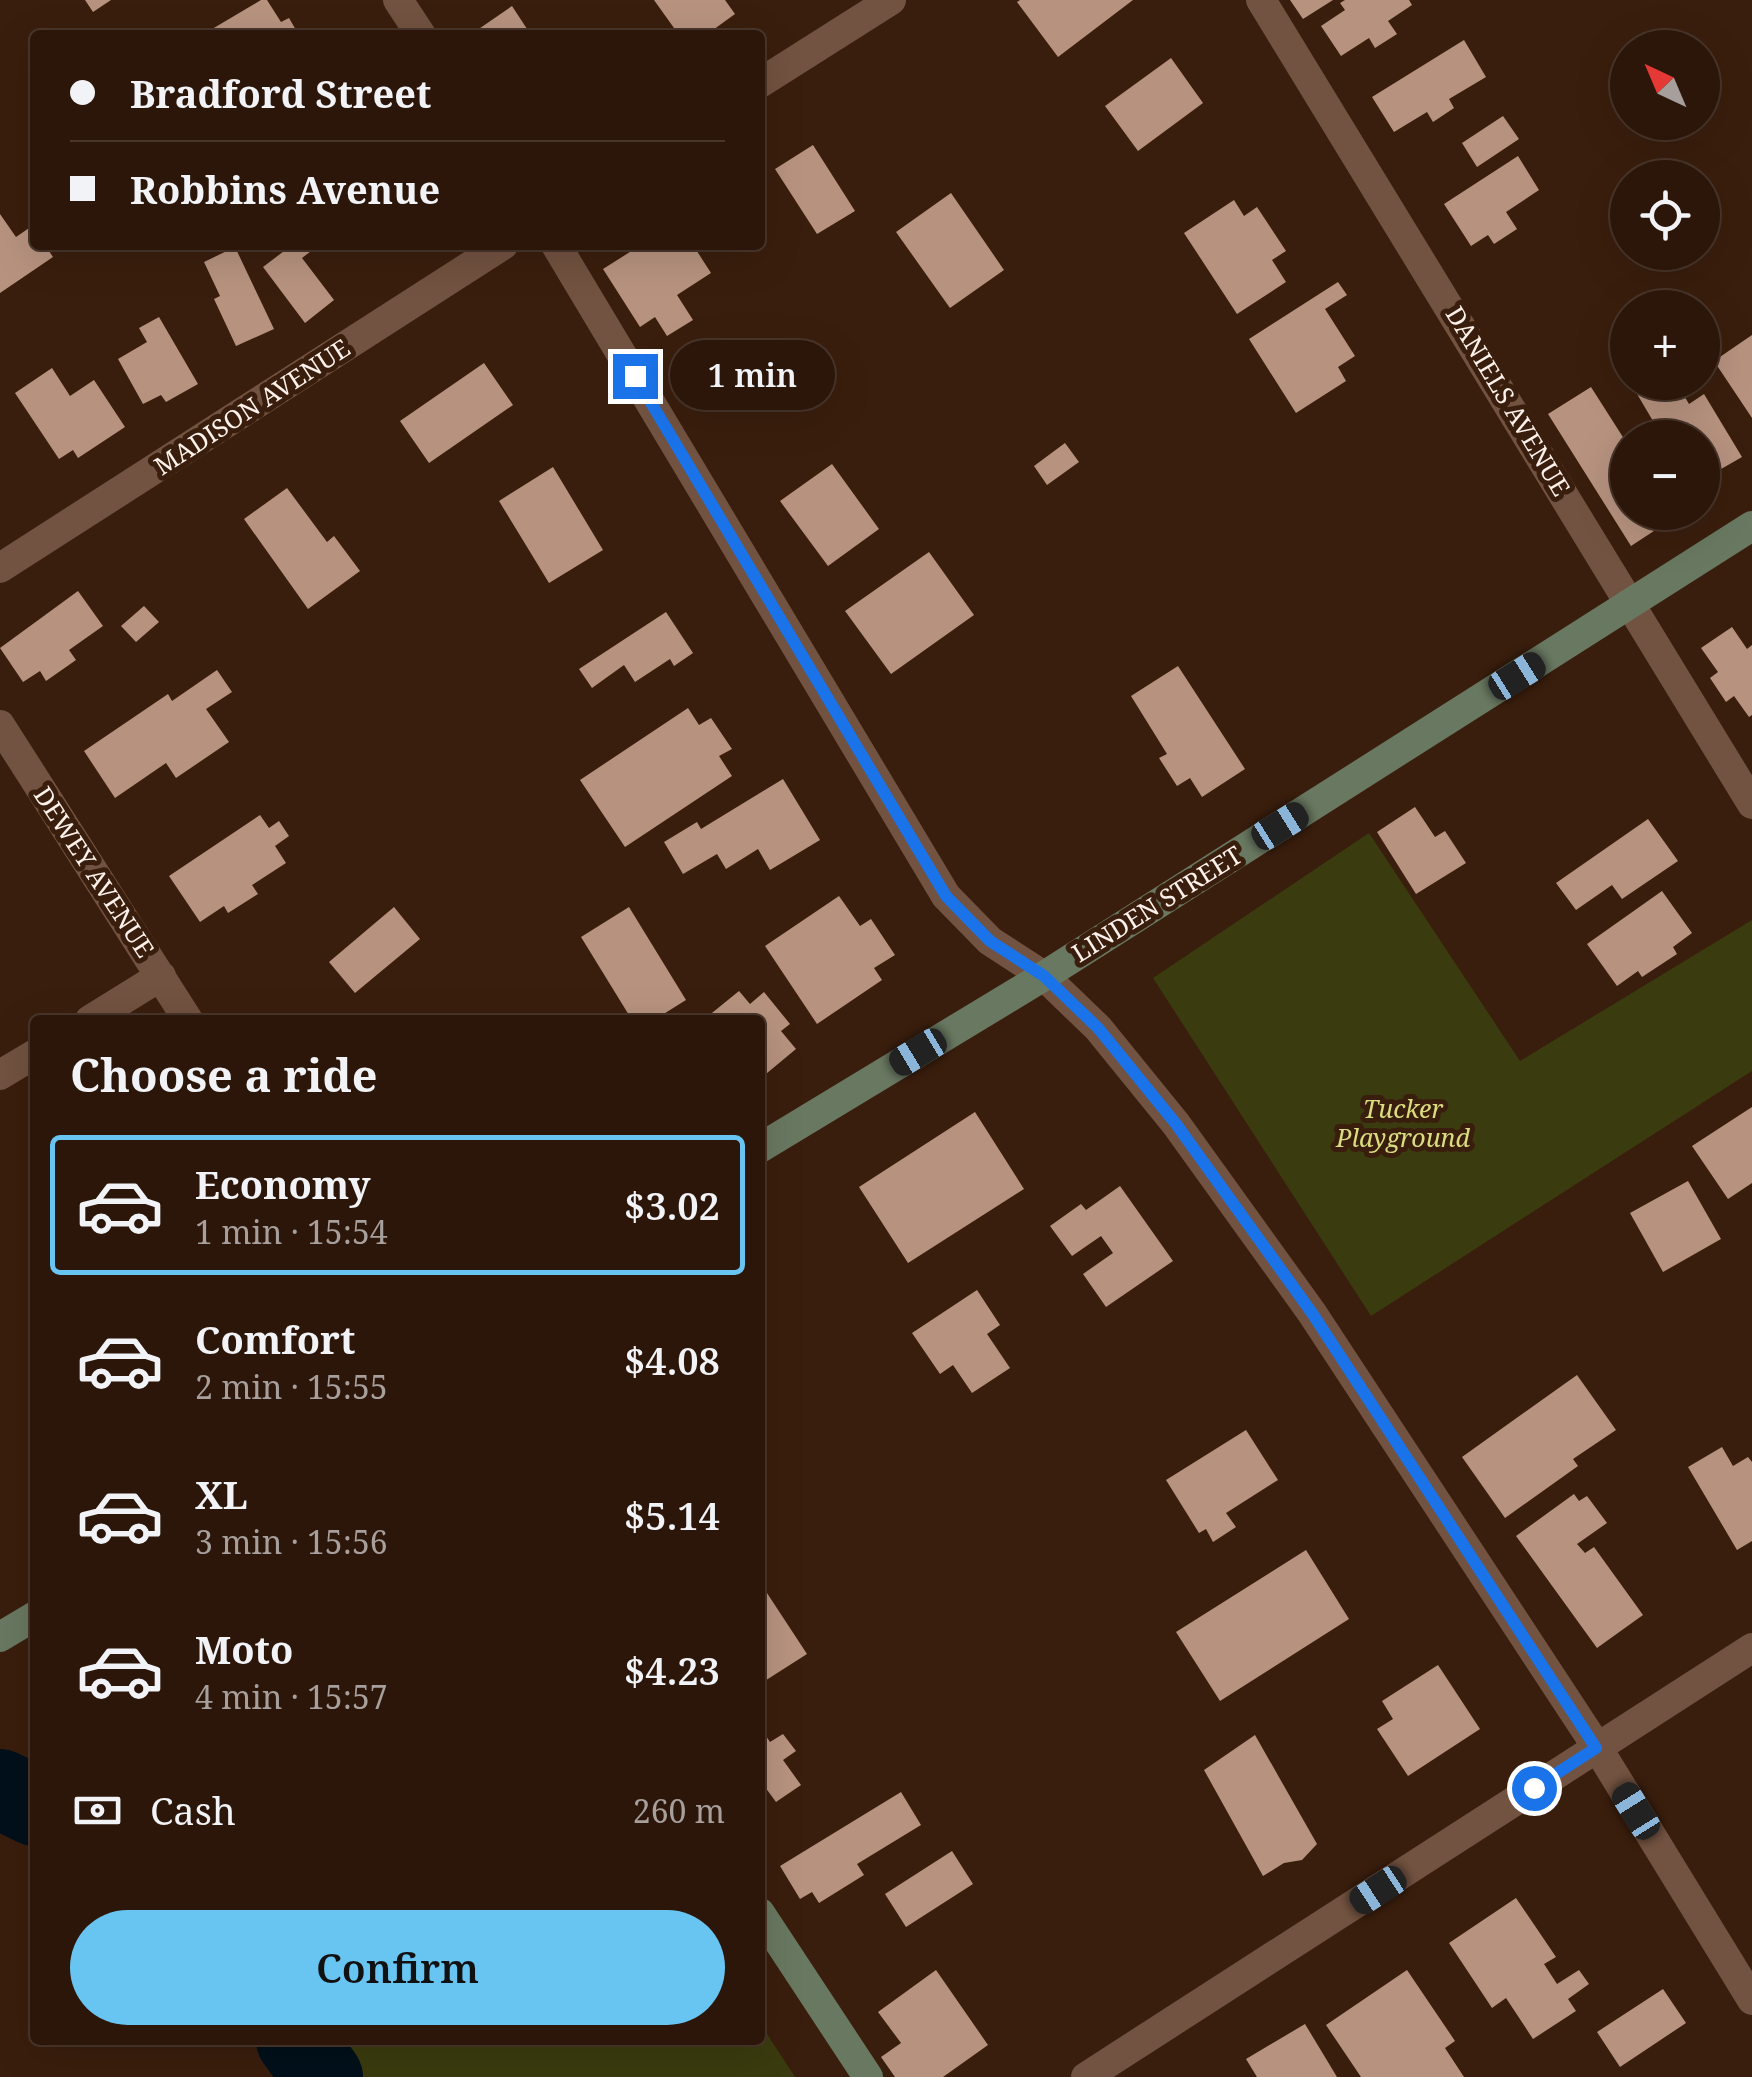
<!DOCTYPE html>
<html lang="en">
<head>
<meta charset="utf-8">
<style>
	body { margin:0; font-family:"Noto Serif",serif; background:#341f13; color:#f1f3f6; height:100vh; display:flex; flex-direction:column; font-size:38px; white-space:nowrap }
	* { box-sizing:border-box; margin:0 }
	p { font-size:32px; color:#a69f9c }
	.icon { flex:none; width:55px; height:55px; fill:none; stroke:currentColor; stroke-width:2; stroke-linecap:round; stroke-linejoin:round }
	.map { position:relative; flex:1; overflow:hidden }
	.details { position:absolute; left:30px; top:1015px; width:735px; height:1030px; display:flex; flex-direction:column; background:#2c160a; border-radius:10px; box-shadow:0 10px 40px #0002,0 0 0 2px #48352b }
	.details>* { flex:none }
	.banner { position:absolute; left:30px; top:30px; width:735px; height:220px; border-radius:10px; box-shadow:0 10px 40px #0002,0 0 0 2px #48352b; display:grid; align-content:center; height:220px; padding:0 40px; background:#2c160a }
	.needle { width:65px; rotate:316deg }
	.tools { position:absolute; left:1610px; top:30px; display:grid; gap:20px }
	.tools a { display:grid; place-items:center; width:110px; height:110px; border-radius:50%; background:#2c160a; box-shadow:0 10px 40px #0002,0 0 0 2px #48352b; font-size:50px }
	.end { position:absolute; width:45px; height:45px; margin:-22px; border:12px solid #1a73e8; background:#fff; box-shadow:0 0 0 5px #fff }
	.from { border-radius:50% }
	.bubble { position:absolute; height:70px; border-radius:35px; background:#2c160a; box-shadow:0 10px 40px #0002,0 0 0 2px #48352b; font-size:32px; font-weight:600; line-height:70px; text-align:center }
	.car { position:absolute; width:30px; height:60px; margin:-30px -15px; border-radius:12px; box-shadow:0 0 8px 2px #0007; background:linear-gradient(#222 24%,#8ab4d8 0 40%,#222 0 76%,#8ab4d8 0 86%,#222 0) }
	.banner b { display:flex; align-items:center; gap:35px; height:95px; font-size:38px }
	.banner b+b { border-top:2px solid #48352b }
	.banner i { width:25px; height:25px; background:#f1f3f6 }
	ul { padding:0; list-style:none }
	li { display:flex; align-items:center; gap:30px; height:140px; margin:0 20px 15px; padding:0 20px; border:5px solid transparent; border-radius:10px }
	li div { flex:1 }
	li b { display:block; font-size:38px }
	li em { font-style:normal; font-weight:600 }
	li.selected { border-color:#68c4f0 }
	li>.icon { width:90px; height:90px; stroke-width:1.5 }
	h2 { padding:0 40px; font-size:45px; line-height:120px }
	.pay { display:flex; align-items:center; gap:25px; height:110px; padding:0 40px; font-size:38px }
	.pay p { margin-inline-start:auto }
	.primary-button { display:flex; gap:20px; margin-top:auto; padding:20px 40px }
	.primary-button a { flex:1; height:115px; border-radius:60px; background:#68c4f0; color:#111; font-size:40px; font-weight:600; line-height:115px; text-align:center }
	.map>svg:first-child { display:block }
	.green { fill:#3a3b0e }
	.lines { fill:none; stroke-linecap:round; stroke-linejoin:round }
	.river { stroke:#00101a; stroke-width:80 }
	.building { fill:#b7937f }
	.street { stroke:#725240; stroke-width:30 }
	.secondary { stroke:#697861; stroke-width:30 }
	.route { stroke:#1a73e8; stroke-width:12 }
	.labels { text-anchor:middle; stroke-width:10; stroke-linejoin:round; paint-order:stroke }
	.street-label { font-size:25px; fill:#fdf1eb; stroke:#3a1e0d }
	.park-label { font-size:25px; font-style:italic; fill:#d9dd7f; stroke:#3a1e0d }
</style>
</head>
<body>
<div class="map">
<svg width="1752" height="2077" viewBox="0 0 1752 2077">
	<rect width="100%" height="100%" fill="#3a1e0d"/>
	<!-- green -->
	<path class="green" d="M1369,833L1520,1061L1752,920V1071L1371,1316L1153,978Z
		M760,2023L795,2077H334L311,2040H760Z"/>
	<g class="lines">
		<!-- river -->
		<path class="river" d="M0,1789L35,1806
			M296,2040L323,2077"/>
	</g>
	<!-- building -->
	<path class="building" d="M85,0H111L93,12Z
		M261,0H267L281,22L289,18L296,30L287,35H202Z
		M654,0H725L735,14L706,35H679Z
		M1020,0H1133L1058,57L1017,2Z
		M1290,0H1333L1303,19Z
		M1345,0H1409L1412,5L1388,21L1397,34L1375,48L1369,38L1341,56L1321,26L1345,10L1340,3Z
		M512,6L531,35H470Z
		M1464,40L1486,77L1449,99L1454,108L1433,122L1427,112L1394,132L1372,97Z
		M1171,58L1203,103L1138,151L1105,106Z
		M1503,116L1519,139L1477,167L1462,143Z
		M813,145L855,211L817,234L775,169Z
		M1518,156L1539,190L1506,212L1517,229L1494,244L1488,235L1471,246L1444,204Z
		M951,193L1004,270L950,308L896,232Z
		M1234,200L1244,216L1257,207L1286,251L1272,260L1286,282L1237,314L1184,233Z
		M0,214L16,237L32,226L35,245H45L53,257L0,293Z
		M292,245H319L302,258L334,300L305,323L263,267Z
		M641,245H693L711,273L677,295L693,320L667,336L655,317L640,327L603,269Z
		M235,247L274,329L236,346L214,299L220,296L204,262Z
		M1338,282L1347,295L1325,309L1355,356L1338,367L1346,381L1296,413L1249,339Z
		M159,317L198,384L166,402L161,395L143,404L118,359L147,342L139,328Z
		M1752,335V418L1714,361Z
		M484,363L513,405L429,463L400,421Z
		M52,368L70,396L94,380L125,427L78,458L73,450L59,459L15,393Z
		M1630,382H1676L1689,404L1704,394L1742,457L1702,480V438H1663Z
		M1591,387L1628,445V512H1683L1631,546L1548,414Z
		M1065,443L1079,462L1047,485L1034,466Z
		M832,464L879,529L828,566L780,501Z
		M553,467L603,550L549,583L499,501Z
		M287,488L327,542L334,536L360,571L308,609L244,519Z
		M929,552L974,615L891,674L845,611Z
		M78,591L103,626L69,650L76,660L46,681L40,671L23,682L0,648Z
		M144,606L159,622L136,642L121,626Z
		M666,612L693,653L674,666L670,659L635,682L624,665L592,688L579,669Z
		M1732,627L1747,649L1752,645V715L1749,717L1734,696L1726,702L1710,678L1718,672L1701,648Z
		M1178,666L1245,769L1202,797L1190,778L1177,786L1159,758L1167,754L1131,696Z
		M217,670L232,692L206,709L229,742L176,778L166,763L115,798L84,751L168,694L172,701Z
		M688,708L699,725L711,718L732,749L719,756L732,776L625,847L580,780Z
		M783,779L820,840L770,870L758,849L726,869L717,854L683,874L664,842L697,822L701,829Z
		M1415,807L1435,837L1445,831L1466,863L1416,894L1377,832Z
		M260,815L269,828L279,821L289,836L275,846L286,863L252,885L258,894L228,913L224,906L200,922L169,876Z
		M1648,819L1678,861L1622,899L1612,885L1576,910L1556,883Z
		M1662,891L1692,933L1673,947L1677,954L1642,977L1638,971L1617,986L1587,944Z
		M839,896L860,926L871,919L895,955L874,968L882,980L817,1024L765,946Z
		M394,907L420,939L355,993L329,962Z
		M629,907L686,1000L654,1020H632L581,937Z
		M739,991L750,1004L764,992L790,1024L781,1031L796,1049L760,1079V1020L707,1017Z
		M1752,1107V1183L1728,1199L1692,1146Z
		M975,1112L1024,1189L908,1263L859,1187Z
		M1688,1181L1721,1239L1663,1272L1630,1213Z
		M1120,1186L1173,1261L1106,1307L1083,1274L1113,1253L1101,1236L1072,1256L1050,1226L1081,1204L1086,1210Z
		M977,1290L1000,1325L987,1334L1010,1368L972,1393L953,1365L940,1374L912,1333Z
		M1577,1375L1616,1430L1573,1459L1578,1466L1505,1518L1462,1457Z
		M1246,1430L1278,1480L1226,1513L1236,1527L1213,1542L1206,1529L1199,1533L1166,1480Z
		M1722,1447L1733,1466L1748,1457L1752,1462V1541L1737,1550L1688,1467Z
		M1574,1494L1579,1501L1587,1496L1607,1523L1577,1544L1585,1553L1594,1547L1643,1615L1597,1648L1516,1536Z
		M1306,1550L1349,1619L1220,1701L1176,1632Z
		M765,1590L807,1654L760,1684V1593Z
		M1438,1665L1480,1729L1408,1776L1377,1729L1393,1719L1382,1701Z
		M760,1727L770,1742L783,1734L796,1751L783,1760L801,1785L776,1802L762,1783L760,1785Z
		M1255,1735L1317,1844L1302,1860L1284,1863L1263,1876L1204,1770Z
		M901,1792L921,1825L857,1864L864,1875L819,1903L812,1892L800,1899L780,1866Z
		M952,1851L973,1884L906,1927L885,1894Z
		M1516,1898L1556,1957L1544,1964L1557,1984L1579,1970L1589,1984L1568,1999L1576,2011L1533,2039L1506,1998L1492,2008L1449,1943Z
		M936,1970L988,2045L943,2077H895L881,2057L901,2043L878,2012Z
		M1407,1970L1455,2041L1445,2048L1464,2077H1361L1326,2025Z
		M1663,1989L1686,2023L1620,2067L1597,2032Z
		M1305,2024L1337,2077H1257L1246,2059Z"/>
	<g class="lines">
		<!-- street -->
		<path class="street" d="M398,0L421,35
			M1261,0L1752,804
			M760,83L891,0
			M556,245L946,896L990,941L1044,976L1098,1028L1176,1124L1312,1313L1597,1747L1752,2000
			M0,568L503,245
			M0,725L188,1020
			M90,1020L161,976
			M0,1075L35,1054
			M1086,2077L1752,1648"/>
		<!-- secondary -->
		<path class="secondary" d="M760,1148L1044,976L1752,526
			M0,1637L35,1616
			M760,1913L868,2077"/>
	</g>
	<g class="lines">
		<!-- route -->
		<path class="route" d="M635,376L946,896L990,941L1044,976L1098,1028L1176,1124L1312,1313L1596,1748L1534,1788"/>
	</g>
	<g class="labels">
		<!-- street labels -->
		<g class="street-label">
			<text transform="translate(1508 401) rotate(59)" y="9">DANIELS AVENUE</text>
			<text transform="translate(252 407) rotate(-33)" y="9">MADISON AVENUE</text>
			<text transform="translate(94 872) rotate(57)" y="9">DEWEY AVENUE</text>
			<text transform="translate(1157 904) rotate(-32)" y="9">LINDEN STREET</text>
		</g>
		<!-- park labels -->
		<g class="park-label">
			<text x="1403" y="1118">Tucker<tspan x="1403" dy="29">Playground</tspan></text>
		</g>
	</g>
</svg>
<div class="tools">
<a><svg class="needle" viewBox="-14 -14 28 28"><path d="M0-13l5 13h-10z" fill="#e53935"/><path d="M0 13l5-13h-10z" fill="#a69f9c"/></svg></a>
<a><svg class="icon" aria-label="locate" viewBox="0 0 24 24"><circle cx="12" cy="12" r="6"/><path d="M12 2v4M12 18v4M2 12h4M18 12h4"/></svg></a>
<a>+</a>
<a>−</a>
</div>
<i class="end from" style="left:1534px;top:1788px"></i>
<i class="end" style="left:635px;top:376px"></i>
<div class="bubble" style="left:670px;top:340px;width:165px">1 min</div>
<i class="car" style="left:1517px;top:676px;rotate:58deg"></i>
<i class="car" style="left:1280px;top:826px;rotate:58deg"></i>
<i class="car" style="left:918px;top:1052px;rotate:239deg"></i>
<i class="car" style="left:1636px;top:1811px;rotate:328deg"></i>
<i class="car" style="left:1378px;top:1890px;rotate:237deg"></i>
<div class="banner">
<b><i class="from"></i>Bradford Street</b>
<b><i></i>Robbins Avenue</b>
</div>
<section class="details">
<h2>Choose a ride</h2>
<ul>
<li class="selected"><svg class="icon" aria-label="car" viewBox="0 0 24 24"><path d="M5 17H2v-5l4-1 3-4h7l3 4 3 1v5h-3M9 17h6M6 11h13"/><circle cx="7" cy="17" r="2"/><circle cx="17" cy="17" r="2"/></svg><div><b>Economy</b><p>1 min · 15:54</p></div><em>$3.02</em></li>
<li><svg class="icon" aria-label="car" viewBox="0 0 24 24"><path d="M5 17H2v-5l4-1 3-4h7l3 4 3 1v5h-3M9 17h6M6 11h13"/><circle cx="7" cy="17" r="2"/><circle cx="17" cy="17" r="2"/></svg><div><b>Comfort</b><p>2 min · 15:55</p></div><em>$4.08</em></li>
<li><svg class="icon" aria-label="car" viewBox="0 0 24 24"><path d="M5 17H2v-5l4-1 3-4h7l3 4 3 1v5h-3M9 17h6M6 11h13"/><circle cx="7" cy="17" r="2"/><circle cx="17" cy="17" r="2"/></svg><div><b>XL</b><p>3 min · 15:56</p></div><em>$5.14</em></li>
<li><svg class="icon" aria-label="car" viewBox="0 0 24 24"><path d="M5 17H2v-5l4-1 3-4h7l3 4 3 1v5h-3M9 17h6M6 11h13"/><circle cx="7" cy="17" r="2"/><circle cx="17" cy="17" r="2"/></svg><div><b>Moto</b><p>4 min · 15:57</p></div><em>$4.23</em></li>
</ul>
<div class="pay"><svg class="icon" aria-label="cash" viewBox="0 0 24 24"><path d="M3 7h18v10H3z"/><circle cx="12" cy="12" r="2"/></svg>Cash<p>260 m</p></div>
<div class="primary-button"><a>Confirm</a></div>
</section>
</div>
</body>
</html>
